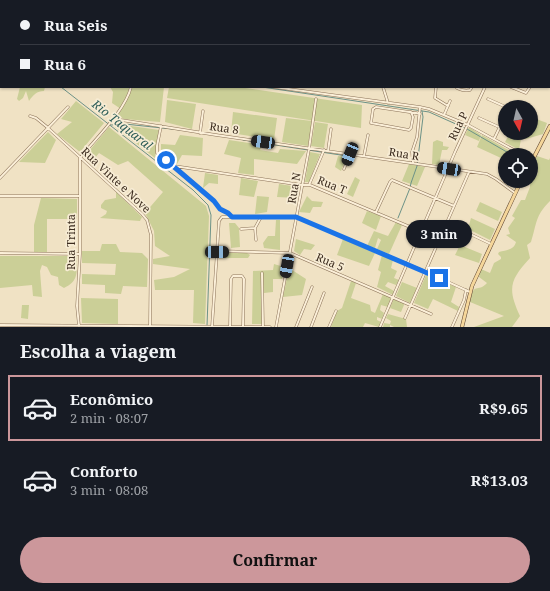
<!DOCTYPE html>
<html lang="pt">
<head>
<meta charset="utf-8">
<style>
	body { margin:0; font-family:"Noto Serif",serif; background:#242831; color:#f1f3f6; height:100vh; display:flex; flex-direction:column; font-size:15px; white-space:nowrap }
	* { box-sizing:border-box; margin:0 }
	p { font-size:13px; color:#9ea1a6 }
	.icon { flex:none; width:22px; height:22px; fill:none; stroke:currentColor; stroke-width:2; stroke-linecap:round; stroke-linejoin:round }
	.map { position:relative; height:327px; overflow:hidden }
	.sheet { display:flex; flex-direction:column; background:#171b24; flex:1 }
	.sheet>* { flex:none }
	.banner { position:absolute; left:0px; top:0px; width:550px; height:88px; box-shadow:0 1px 3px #0004; display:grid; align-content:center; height:88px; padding:0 20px; background:#171b24 }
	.needle { width:26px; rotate:172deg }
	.fabs { position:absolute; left:498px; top:100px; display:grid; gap:8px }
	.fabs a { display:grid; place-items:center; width:40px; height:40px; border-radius:50%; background:#171b24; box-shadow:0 1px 3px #0004; font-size:20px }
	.end { position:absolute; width:18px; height:18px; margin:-9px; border:5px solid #1a73e8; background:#fff; box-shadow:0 0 0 2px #fff }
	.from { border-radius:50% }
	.bubble { position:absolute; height:28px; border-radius:14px; background:#171b24; box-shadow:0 1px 3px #0004; font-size:13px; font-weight:700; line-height:28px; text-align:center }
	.car { position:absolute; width:12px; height:24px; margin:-12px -6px; border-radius:5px; box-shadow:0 0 3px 1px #0007; background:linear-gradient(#222 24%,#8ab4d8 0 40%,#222 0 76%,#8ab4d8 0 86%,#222 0) }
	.banner b { display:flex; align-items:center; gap:14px; height:38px; font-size:15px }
	.banner b+b { border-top:1px solid #363941 }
	.banner i { width:10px; height:10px; background:#f1f3f6 }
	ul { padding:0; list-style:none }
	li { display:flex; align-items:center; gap:12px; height:66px; margin:0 8px 6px; padding:0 12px; border:2px solid transparent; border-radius:0px }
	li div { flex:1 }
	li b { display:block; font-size:15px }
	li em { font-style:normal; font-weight:700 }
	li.current { border-color:#cc979b }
	li>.icon { width:36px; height:36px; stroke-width:1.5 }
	h2 { padding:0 20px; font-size:18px; line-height:48px }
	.primary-button { display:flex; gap:8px; margin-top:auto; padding:8px 20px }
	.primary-button a { flex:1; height:46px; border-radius:24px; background:#cc979b; color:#111; font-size:16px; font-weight:700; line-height:46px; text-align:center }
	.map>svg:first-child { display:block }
	.green { fill:#cbcf97 }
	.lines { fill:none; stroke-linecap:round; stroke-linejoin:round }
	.stream { stroke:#6c9287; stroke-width:1 }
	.minor-casing { stroke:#8c7359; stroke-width:3 }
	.major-casing { stroke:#5a412e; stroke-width:4 }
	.minor { stroke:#fbefd8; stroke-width:2 }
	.major { stroke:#f5d69a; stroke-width:3 }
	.route { stroke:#1a73e8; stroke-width:5 }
	.labels { text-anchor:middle; stroke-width:3.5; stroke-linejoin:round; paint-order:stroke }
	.street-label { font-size:11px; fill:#3b2b1e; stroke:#f7ecd4 }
	.water-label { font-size:12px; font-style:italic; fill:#2c5c57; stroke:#f7ecd4 }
</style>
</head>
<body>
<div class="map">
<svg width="550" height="327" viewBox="0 0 550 327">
	<rect width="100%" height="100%" fill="#f0e2c4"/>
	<!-- green -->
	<path class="green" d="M20,87H45L44,91C37,91 33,95 29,101L26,91L23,98L19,101L17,99Z
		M110,87H164L160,122L124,119L119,116L117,111H120L121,109L112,103L113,92Z
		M169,87H238L362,105L361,128L167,98Z
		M167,100L196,104L192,129L165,122Z
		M76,101L104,123L80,152L57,134L72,122L61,119Z
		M233,112L277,118L274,140L231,133Z
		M531,117L547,123L543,134L526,139L514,135L521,139L519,150L505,142L510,133H531Z
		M286,118L312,121L308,146L282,142Z
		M315,122L328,124L324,148L311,146Z
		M124,125L159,130L155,158L115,127Z
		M109,127L206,206L209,216L205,324L193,323L194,290H155L154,280L174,277L190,269L153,264V259L170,256L155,246L154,231L145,213L163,192L128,161L118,165L99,153L91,163L84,157Z
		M469,127L481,135L479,141L465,135Z
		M48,132L56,140L45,163L19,162Z
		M180,135L203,138L202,156L182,155L177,164L161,152V144L175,145Z
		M482,135L517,155H505V164L500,162L501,158L477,147Z
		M229,140L262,145L260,150L278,153L280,149L306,151L297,164L254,159V175L238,173L241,158L224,154Z
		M437,140L443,142V146L449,147L447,150H442L439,165L432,164L433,142Z
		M310,152L320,154L309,182H305Z
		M338,156L347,157L341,171L335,167Z
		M537,156L549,160L550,158V201C535,216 537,223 531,242L527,245L530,258C510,280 507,288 520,316L512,327H474L504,316L470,302C474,280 477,294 487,283L479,277L481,269L490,273L494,263L501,259V257L498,254L499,252C506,250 514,250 516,242L506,235L510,234L508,228L515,218L512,216L521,200H525L530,187V182L536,177L538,172L531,169Z
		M409,164L425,167L417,186L402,181Z
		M205,173L218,175V184L209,183L203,188Z
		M355,177L360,180L353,197L347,194Z
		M241,178L258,181L254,197L239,195Z
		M279,184L299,187L297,198L277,197Z
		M116,192L142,217L140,221L100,218L106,214L107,211L101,208V205L105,200L116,198Z
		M257,196L269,197L267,212L255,214Z
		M307,196L312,201L323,202L321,207H313L310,213L299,212Z
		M41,198L77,199V219H47V253H34V225Z
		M480,202L502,212L498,221L476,211Z
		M367,211L381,216L376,230L362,223Z
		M471,218L495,229L490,240L468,229Z
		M276,220H280V250L264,248L263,243L268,236H275Z
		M429,220L443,226L439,235L425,229Z
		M396,222L402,225L389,254L377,249L381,240L378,238L375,248L367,246L374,231L388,236Z
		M229,223H235L239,228L240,247L231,248Z
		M447,227L459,232L455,242L443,237Z
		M296,239L315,245L311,250L304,249L300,255L294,251Z
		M343,239L375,253L369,266L337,255Z
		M102,244H116L120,252L142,253L148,259L147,287L123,286L121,294L105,293V285L82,284V274L115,275L116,264L82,263V251H100Z
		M460,245L482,254L479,263L455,255Z
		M233,252L247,253L250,255L248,258H218L221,254Z
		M382,255L393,260L391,268L397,271L394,278L399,280L396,285L388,282L385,286L394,291L393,295L377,287L381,272L378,270Z
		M0,256H77C76,272 80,280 64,288L59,285L58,277L51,275L47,267L42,265L40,271L42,297L33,296L32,285L0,288Z
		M274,264L284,267L282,279H273V292L264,293V324H252L253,271L273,270Z
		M289,268L306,279L302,295L283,297Z
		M426,275L456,287L451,302L459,307L458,311L433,299L428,309L414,303Z
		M351,281L356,283L351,298L370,305L371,311L375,313L383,294L392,298L388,307L381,305L380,310L384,313L382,319L377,317V320L381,322L379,327L365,323L363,327H331L337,311L342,308Z
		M402,282L417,288L410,303L396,296Z
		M81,298L118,299V324L82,323Z
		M394,298L404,303V305L401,312L390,308Z
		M22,305H29L28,319L21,318Z
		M388,314L406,319L407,327H394L390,325V327H383L384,323L390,324L391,321L386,318Z"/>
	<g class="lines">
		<!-- stream -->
		<path class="stream" d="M0,40L1,41
			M61,87L193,190L208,205L211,215L207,326
			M262,87L429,112L467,129L512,155
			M111,125L125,124L181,130
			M243,140L347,156
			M398,218L410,188L411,183L417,166L423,117L422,111"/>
		<!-- minor casing -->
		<g class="minor-casing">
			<path id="minor" d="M31,0L32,1
				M130,0V1
				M179,0L185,1
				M193,0L194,1
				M219,0V1
				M244,0L245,1
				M270,0V1
				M295,0L296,1
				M321,0V1
				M347,0V1
				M371,0V1
				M397,0V1
				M423,0V1
				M448,0V1
				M474,0V1
				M499,0V1
				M524,0V1
				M95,1V0
				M546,1L550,0
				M0,32L1,33
				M549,61H550
				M274,87L420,107
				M383,87L388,103
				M436,87L435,98L448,106
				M456,87C458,90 466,91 470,90L472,87
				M511,87L526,93L530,87
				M488,99L506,107
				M411,112L413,117L411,128L409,130L371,123L373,109L376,107L416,113L420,114
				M116,115L117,119L121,120L216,135L487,174L496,179L515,193
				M444,115L450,101
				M30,116L36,118L47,127L142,214L147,220L151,235L150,326
				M479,118L499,127
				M161,126L157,146V153L174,166L214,201L221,210L228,213L232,217
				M200,133L203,111
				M494,139L505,116
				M328,151L331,129
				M364,156L368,135
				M413,163L412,152L417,137L420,107L429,109L468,125L523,155
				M174,166L302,185H310L453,245
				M344,169L350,154
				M0,178L68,107
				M309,185L324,150
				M0,196H79
				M376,212L390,182L392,180L454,206
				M255,228L256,240
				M241,229L255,228L261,217
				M468,233L491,244
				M217,251L290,253L431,314
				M0,253L80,254
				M262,273L263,327
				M405,318L469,172
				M0,325L270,327
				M79,326L77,306L80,254V158C96,138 125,111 131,87
				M230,326L231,279L233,276H242L244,279L243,326
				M212,327L219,221L222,217H296L426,272L470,292
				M276,327L309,149L316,99
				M296,327L312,287
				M311,327L324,293
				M329,327L336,311
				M380,327L455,152L485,87
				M452,327L464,300L466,290"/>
		</g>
		<!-- major casing -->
		<g class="major-casing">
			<path id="major" d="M531,163L550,126
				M462,327L472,286L521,181"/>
		</g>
		<!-- minor -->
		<use href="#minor" class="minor"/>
		<!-- major -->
		<use href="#major" class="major"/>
	</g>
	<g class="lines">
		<!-- route -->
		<path class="route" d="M166,160L214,201L220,209L228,213L232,217H296L439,278"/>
	</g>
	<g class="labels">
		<!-- street labels -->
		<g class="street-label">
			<text transform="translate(458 126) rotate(-65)" y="4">Rua P</text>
			<text transform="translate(224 128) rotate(8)" y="4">Rua 8</text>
			<text transform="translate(404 154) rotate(9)" y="4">Rua R</text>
			<text transform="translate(116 180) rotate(43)" y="4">Rua Vinte e Nove</text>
			<text transform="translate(332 185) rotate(22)" y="4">Rua T</text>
			<text transform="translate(294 188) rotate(-80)" y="4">Rua N</text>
			<text transform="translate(71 242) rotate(-90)" y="4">Rua Trinta</text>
			<text transform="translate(330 262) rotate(23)" y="4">Rua 5</text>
		</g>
		<!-- water labels -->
		<g class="water-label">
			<text transform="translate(122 125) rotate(38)" y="4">Rio Taquaral</text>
		</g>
	</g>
</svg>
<div class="fabs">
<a><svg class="needle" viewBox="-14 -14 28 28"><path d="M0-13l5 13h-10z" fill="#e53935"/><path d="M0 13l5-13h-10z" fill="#9ea1a6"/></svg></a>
<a><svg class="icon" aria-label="locate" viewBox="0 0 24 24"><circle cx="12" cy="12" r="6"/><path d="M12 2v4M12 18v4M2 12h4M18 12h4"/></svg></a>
</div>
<i class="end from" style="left:166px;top:160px"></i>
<i class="end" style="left:439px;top:278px"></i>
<div class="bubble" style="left:406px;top:220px;width:66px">3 min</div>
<i class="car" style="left:263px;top:142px;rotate:278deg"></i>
<i class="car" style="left:350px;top:154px;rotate:202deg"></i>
<i class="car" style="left:449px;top:169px;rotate:279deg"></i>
<i class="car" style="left:217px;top:252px;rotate:91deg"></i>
<i class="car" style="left:287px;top:266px;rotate:190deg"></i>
<div class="banner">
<b><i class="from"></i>Rua Seis</b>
<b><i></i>Rua 6</b>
</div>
</div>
<section class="sheet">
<h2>Escolha a viagem</h2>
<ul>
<li class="current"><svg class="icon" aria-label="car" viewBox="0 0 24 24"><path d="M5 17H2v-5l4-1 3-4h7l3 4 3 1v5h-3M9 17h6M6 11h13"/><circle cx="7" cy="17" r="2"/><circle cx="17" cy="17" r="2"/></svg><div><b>Econômico</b><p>2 min · 08:07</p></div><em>R$9.65</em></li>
<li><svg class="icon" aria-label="car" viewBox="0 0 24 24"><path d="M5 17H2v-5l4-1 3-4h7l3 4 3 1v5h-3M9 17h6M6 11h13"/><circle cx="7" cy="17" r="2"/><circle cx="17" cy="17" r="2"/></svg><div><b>Conforto</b><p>3 min · 08:08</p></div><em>R$13.03</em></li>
</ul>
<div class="primary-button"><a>Confirmar</a></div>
</section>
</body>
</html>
